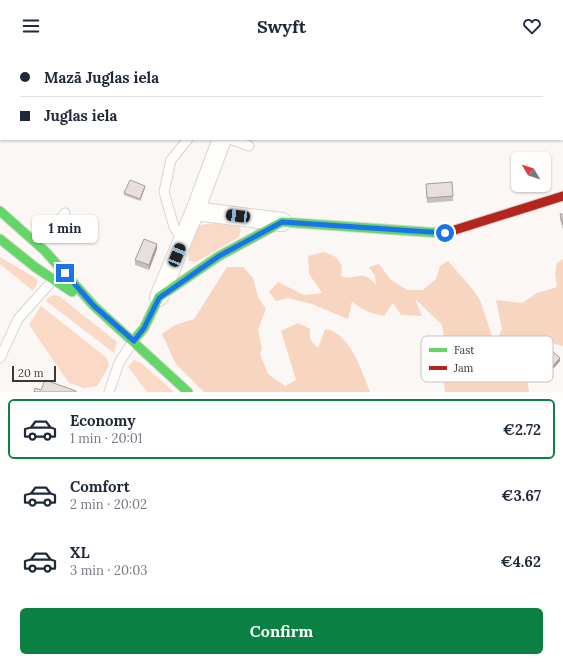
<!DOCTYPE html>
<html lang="en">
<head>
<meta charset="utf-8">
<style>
	body { margin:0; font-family:Lora,serif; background:#f2f2f3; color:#1f2937; height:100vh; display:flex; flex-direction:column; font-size:15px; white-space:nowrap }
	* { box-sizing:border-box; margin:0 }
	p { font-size:13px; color:#747a83 }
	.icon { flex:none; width:22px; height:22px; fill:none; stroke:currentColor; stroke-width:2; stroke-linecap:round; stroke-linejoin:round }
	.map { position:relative; height:340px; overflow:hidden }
	.sheet { display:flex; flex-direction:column; background:#fff; flex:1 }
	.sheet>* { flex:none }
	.guide { position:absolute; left:0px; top:0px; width:563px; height:88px; box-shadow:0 1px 3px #0004; display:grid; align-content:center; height:88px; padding:0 20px; background:#fff }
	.needle { width:26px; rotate:309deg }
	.fabs { position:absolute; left:511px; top:100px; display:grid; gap:8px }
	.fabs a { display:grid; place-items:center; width:40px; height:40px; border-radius:6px; background:#fff; box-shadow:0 1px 3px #0004; font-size:20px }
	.scale { position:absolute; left:12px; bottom:10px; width:44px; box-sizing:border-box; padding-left:4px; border:2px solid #3f3732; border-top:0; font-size:11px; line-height:14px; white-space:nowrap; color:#3f3732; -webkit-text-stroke:3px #fff; paint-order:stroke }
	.end { position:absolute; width:18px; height:18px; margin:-9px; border:5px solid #1a73e8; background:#fff; box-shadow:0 0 0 2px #fff }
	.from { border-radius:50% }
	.bubble { position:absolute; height:28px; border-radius:6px; background:#fff; box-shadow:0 1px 3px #0004; font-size:13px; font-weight:700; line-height:28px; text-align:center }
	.car { position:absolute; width:12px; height:24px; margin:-12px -6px; border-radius:5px; box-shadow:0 0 3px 1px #0007; background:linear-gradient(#222 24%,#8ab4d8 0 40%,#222 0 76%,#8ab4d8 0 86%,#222 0) }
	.guide b { display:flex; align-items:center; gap:14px; height:38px; font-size:15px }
	.guide b+b { border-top:1px solid #e0e1e3 }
	.guide i { width:10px; height:10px; background:#1f2937 }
	ul { padding:7px 0 0; list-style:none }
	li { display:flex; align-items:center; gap:12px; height:60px; margin:0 8px 6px; padding:0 12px; border:2px solid transparent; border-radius:6px }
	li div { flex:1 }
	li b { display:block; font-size:15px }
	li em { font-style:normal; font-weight:700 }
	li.selected { border-color:#0b8043 }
	li>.icon { width:36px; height:36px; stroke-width:1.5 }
	.button { display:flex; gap:8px; margin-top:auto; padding:8px 20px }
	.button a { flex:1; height:46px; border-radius:6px; background:#0b8043; color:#fff; font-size:16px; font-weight:700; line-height:46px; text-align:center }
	header { display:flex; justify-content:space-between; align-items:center; height:52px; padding:0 20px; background:#fff; font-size:18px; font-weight:700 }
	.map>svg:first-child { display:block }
	.green { fill:#fad9c6 }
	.forest { fill:#f8d5c0 }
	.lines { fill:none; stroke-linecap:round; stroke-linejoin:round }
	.lane-casing { stroke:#dad4d0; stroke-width:11 }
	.street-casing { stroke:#dad4d0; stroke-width:20 }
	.fast-casing { stroke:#dad4d0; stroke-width:11 }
	.jam-casing { stroke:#dad4d0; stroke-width:11 }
	.lane { stroke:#fefefd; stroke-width:9 }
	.street { stroke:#fefefd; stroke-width:18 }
	.fast { stroke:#63d668; stroke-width:9 }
	.jam { stroke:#b3261e; stroke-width:9 }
	.wall { fill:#c8c0bd }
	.shaded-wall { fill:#a29c9a }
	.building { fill:#e8dfdc; stroke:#a29c9a }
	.route { stroke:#1a73e8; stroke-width:5 }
	.key { fill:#fff; stroke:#c5c3c2; stroke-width:1 }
	.key-label { font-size:11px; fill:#3f3732 }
</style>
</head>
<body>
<header><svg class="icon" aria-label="menu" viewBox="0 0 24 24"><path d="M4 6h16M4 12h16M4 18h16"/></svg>Swyft<svg class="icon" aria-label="heart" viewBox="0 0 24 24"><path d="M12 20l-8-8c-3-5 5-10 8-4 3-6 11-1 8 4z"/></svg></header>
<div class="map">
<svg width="563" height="340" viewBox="0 0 563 340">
	<rect width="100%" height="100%" fill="#fbf7f4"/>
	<!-- green -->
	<path class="green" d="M102,0H220L103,1Z
		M214,171L239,174L241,178L239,185L196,210L189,209C187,197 192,183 200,173Z
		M0,205L37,227V232L33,239L0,212Z
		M54,243L59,244L117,290L114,301L46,249L49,245Z
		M41,254L107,306L109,314L97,334L84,336L69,331L29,273Z
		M134,308L141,311L174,340H147L128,315Z"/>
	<!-- forest -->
	<path class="forest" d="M324,200L336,205L342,214L341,224C357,230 361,215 376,233L375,224L369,215L379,212L391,228L401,234L407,238H423L436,227L440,214L448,209L474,239L480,248L493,287L497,288L502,277L496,248L522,251L537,241L557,235L555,222L557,211L563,207V294L547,290L534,304L526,321L529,340H445L443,326L444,287L442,273L415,247L422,264L401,263L393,251L384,264C370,261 363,259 352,249L348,267L312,252L288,246L276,249L269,240L278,230L304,243L322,241L309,222L308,204Z
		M227,215H243L253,226L258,245L266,257L258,278L262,297L260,302L268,322L285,334L296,328L281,279L298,271L310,277V287L318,296L325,277C350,280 362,319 370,340H204L176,312L162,282L175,273L194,267Z"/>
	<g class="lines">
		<!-- lane casing -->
		<g class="lane-casing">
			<path id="lane" d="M230,87L249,94
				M182,188L174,175L164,140L171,108L188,87
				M38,192L65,161
				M0,306L18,267L53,228
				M109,340L119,311L133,289"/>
		</g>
		<!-- street casing -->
		<g class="street-casing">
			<path id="street" d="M257,1L258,0
				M195,159L282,170
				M159,245L195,159L222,87"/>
		</g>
		<!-- fast casing -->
		<g class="fast-casing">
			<path id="fast" d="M0,159L45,199L94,254L188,340
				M0,187L35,215L72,240
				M133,289L144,276L159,245L219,204L282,170L440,181"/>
		</g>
		<!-- jam casing -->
		<g class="jam-casing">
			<path id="jam" d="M440,181H445L563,144"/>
		</g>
		<!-- lane -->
		<use href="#lane" class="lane"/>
		<!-- street -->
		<use href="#street" class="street"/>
		<!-- fast -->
		<use href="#fast" class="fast"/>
		<!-- jam -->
		<use href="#jam" class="jam"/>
	</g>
	<!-- wall -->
	<path class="wall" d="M426,132L453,144V149L427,151Z
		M145,136L140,149L124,143V141Z
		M560,162H563V178L560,167Z
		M157,197L149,218L135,213V208Z
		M542,306L560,309L552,318L542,309Z"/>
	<!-- shaded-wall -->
	<path class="shaded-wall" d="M145,134V136L140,149V147Z
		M157,192V197L149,218V213Z
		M560,306V309L552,318V315Z"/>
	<!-- building -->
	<path class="building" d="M130,128L145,134L140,147L124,141Z
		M452,130L453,144L427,146L426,132Z
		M560,162H563V173Z
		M144,187L157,192L149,213L135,208Z
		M550,297L560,306L552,315L542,306Z
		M45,328L76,339V340H34L35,336L41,338Z"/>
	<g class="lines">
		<!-- route -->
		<path class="route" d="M65,221L94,254L134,289L144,276L159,246L219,204L282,170L445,181"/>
	</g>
	<!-- legend -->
	<rect x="421" y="284" width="132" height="46" rx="6" class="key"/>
	<rect x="429" y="296" width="18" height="4" fill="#63d668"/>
	<rect x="429" y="314" width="18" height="4" fill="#b3261e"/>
	<g class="key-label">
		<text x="454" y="302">Fast</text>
		<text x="454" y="320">Jam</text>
	</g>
</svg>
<div class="fabs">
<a><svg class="needle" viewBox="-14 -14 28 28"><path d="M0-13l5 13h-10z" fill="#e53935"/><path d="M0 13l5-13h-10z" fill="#747a83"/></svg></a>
</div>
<div class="scale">20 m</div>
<i class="end from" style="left:445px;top:181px"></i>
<i class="end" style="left:65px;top:221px"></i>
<div class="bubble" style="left:32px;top:163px;width:66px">1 min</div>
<i class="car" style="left:238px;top:164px;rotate:277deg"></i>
<i class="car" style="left:177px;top:203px;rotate:22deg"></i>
<div class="guide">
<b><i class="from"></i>Mazā Juglas iela</b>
<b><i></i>Juglas iela</b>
</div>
</div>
<section class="sheet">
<ul>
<li class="selected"><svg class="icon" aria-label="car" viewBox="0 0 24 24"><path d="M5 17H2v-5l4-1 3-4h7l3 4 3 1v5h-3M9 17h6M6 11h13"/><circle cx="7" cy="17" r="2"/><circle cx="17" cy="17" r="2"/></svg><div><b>Economy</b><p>1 min · 20:01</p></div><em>€2.72</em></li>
<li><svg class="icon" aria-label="car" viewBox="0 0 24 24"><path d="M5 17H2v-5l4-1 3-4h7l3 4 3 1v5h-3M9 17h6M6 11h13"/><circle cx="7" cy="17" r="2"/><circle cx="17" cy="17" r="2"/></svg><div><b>Comfort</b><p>2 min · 20:02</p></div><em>€3.67</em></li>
<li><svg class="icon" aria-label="car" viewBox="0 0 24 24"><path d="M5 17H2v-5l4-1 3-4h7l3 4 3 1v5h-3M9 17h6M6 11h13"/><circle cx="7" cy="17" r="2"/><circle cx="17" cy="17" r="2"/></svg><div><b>XL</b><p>3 min · 20:03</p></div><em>€4.62</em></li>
</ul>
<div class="button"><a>Confirm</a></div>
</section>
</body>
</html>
